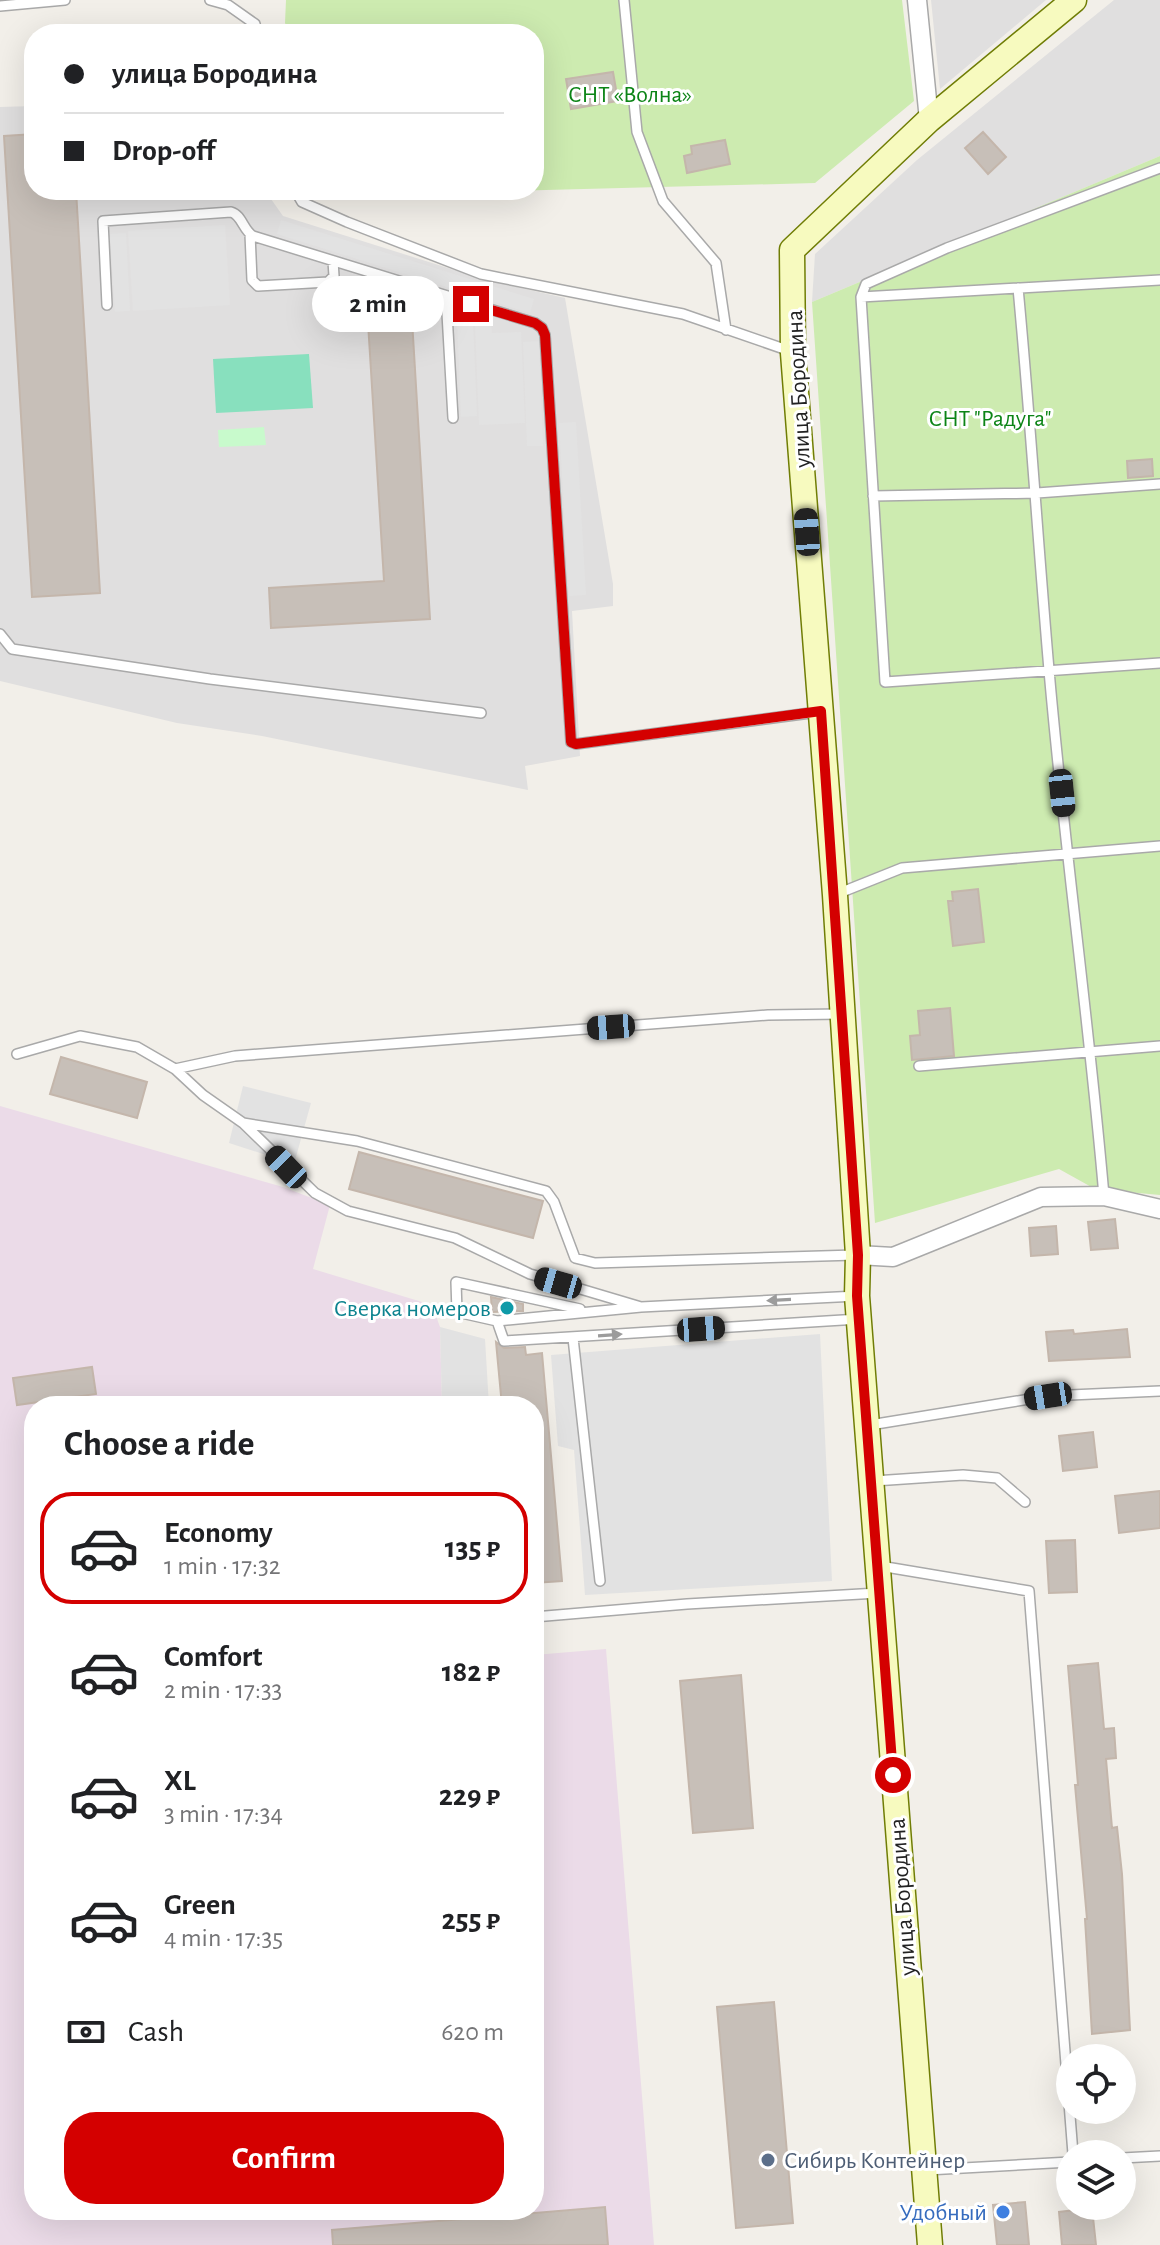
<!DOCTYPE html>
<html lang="en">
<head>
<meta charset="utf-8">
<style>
	body { margin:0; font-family:"Alegreya Sans",sans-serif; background:#f2f2f2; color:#202124; height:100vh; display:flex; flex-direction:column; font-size:30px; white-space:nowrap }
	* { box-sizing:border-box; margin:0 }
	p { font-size:26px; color:#757577 }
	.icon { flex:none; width:44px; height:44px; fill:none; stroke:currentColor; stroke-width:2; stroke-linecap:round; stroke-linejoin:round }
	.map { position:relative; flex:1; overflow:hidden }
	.details { position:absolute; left:24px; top:1396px; width:520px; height:824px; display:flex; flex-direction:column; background:#fff; border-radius:32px; box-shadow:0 8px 32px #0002 }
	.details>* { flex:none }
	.banner { position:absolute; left:24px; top:24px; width:520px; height:176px; border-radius:32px; box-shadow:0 8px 32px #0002; display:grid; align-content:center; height:176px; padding:0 40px; background:#fff }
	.tools { position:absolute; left:1056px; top:2044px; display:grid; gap:16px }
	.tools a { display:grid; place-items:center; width:80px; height:80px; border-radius:50%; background:#fff; box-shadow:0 8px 32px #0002; font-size:40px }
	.end { position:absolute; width:36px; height:36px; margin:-18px; border:10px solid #d40000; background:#fff; box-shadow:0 0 0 4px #fff }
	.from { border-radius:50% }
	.bubble { position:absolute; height:56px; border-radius:28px; background:#fff; box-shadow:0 8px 32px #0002; font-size:26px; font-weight:600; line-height:56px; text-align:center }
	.car { position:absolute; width:24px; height:48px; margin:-24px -12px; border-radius:10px; box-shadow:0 0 6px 2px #0007; background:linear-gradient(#222 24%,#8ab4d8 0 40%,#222 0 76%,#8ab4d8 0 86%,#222 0) }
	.banner b { display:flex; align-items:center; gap:28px; height:76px; font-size:30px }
	.banner b+b { border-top:2px solid #e0e0e0 }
	.banner i { width:20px; height:20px; background:#202124 }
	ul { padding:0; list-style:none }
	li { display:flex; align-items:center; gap:24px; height:112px; margin:0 16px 12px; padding:0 24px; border:4px solid transparent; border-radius:32px }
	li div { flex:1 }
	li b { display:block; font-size:30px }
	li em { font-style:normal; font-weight:600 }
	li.on { border-color:#d40000 }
	li>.icon { width:72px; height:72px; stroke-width:1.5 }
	h2 { padding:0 40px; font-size:36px; line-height:96px }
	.pay { display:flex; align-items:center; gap:20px; height:88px; padding:0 40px; font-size:30px }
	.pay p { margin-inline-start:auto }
	.cta { display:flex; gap:16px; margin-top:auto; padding:16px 40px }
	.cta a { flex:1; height:92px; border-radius:32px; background:#d40000; color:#fff; font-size:32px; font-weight:600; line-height:92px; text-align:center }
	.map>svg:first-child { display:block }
	.residential { fill:#e0dfdf }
	.industrial { fill:#ebdbe8 }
	.grass { fill:#cdebb0 }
	.park { fill:#c8facc }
	.pitch { fill:#88e0be }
	.parking { fill:#e2e2e2 }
	.building { fill:#c7bfb8; stroke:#c4b6ab; stroke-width:2 }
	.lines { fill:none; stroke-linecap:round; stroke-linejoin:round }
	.service-casing { stroke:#a9a9a9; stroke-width:12 }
	.minor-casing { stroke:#a9a9a9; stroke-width:21 }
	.secondary-casing { stroke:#707d05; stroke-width:27 }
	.service { stroke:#fff; stroke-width:9 }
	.minor { stroke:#fff; stroke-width:18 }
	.secondary { stroke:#f7fabf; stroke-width:24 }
	.oneway { fill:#9c9c9c }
	.route { stroke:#d40000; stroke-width:10 }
	.culture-dot { fill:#0f9aa8; stroke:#fff; stroke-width:3 }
	.service-dot { fill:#5c6f8a; stroke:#fff; stroke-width:3 }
	.shop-dot { fill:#3f7fe0; stroke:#fff; stroke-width:3 }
	.labels { text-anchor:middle; stroke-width:6; stroke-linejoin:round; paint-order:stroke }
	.park-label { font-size:24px; fill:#0c8416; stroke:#fff }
	.street-label { font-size:24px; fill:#222; stroke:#fff }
	.culture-label { font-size:24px; fill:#0d838f; stroke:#fff; text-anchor:end }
	.service-label { font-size:24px; fill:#4e5e75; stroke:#fff; text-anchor:start }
	.shop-label { font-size:24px; fill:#366cbe; stroke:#fff; text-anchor:end }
</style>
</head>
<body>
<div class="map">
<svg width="1160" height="2245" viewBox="0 0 1160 2245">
	<rect width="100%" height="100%" fill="#f2efe9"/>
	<!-- residential -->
	<path class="residential" d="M931,0H1046L940,89Z
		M1114,0H1160V156L812,302L815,254L917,160Z
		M34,106V190H268L271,199L283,216L486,280L565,298L613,584V606L572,611L580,756L525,766L528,790L262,736L177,723L0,681V107Z"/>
	<!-- industrial -->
	<path class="industrial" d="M0,1106L283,1187L330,1205L313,1269L432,1305L440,1327L442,1406H34V2210H534V1655L606,1649L654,2245H0Z"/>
	<!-- grass -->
	<path class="grass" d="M286,0H902L914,101L815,183L356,195L354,190H534V34H290L285,23Z
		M1160,156V1195L1095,1189L1059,1169L875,1223L812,302Z"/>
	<!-- park -->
	<path class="park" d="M264,427L266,445L219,447L218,430Z"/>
	<!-- pitch -->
	<path class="pitch" d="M309,354L313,408L216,413L213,359Z"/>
	<!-- parking -->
	<path class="parking" d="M281,220L534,299L530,313L277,234Z
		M225,225L230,305L133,311L128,231Z
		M126,233L130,311L115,312L110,234Z
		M457,320H473L477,416L461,417Z
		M491,325L492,333L521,332L525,423L479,425L475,326Z
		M539,341L543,446H527L523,342Z
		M576,422L586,595L569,596L559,423Z
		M243,1086L311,1103L294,1164L229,1143Z
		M440,1327L485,1339L489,1406H442Z
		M820,1334L832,1581L585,1595L574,1450L558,1446L551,1355Z"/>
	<!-- building -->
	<path class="building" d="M613,72L618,101L571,109L566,79Z
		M983,132L1006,157L988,174L965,148Z
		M34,134V190H76L100,593L32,597L4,136Z
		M725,140L730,164L687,173L684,156L692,154L691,146Z
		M411,303L430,619L271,628L269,588L384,581L367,306Z
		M1152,459L1153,476L1128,478L1127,461Z
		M978,889L984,942L953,946L948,901H953L952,892Z
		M950,1008L954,1056L912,1060L910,1036L920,1035L918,1011Z
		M61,1057L147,1082L137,1118L50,1094Z
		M359,1152L543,1201L533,1238L349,1189Z
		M1115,1219L1118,1248L1091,1250L1088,1222Z
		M1056,1226L1058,1254L1031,1256L1029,1228Z
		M491,1297L523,1304V1311L492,1312Z
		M1127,1329L1130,1357L1049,1361L1046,1332L1073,1330L1074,1334Z
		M496,1342L504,1348L525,1347L526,1355L542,1353L562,1581L534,1583V1406H502Z
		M92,1367L96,1394L17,1405L13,1378Z
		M1093,1432L1097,1467L1063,1471L1059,1436Z
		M1160,1491V1528L1119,1533L1115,1496Z
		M1075,1540L1077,1592L1049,1593L1046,1541Z
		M1098,1663L1104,1729L1114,1728L1116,1758L1106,1759L1112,1828L1117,1827L1122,1874L1130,2030L1092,2034L1085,1919H1087L1075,1785H1078L1068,1666Z
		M741,1675L753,1828L693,1833L680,1681Z
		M774,2002L793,2223L736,2228L717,2007Z
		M1025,2202L1029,2245H997L993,2205Z
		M605,2207L608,2245H333L332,2230Z
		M1092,2208L1096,2245H1062L1059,2212Z"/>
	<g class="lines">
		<!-- service casing -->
		<g class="service-casing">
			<path id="service" d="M210,0L228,5L255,24L257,34
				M624,0L637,132L663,201L716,263L726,330
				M0,6L65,0
				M1160,168L947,248L866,284L861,297L885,682L1160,663
				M295,190L302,202L347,222L481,274L683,314L790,351
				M250,234L252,280L258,286L328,282L334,276L333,261
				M1018,288C1030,415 1038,543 1049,670C1064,845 1089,1020 1104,1196
				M446,296L453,418
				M861,297L1160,280
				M107,305L103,221L231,212C242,215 243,230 253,236L535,323L542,328L545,335L571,742L576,744L818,712
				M873,496L1037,493L1160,484
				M0,634L12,649L210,679L481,713
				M837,894L902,868L1160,846
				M17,1054L80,1036L137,1047L175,1069L235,1056L768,1015L841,1014
				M919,1066L1160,1046
				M175,1069L203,1095L243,1123
				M857,1296L641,1307L497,1321L504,1341L859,1319
				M641,1307L530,1274L455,1238L348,1211L315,1193L243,1123L357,1141L546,1191L554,1202L575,1258L595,1263L855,1255
				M497,1321L457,1312L456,1282L580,1309
				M573,1338L600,1581
				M870,1425L1048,1396L1160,1391
				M874,1481L963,1475L997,1478L1025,1502
				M880,1566L1029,1591L1073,2154
				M534,1617L687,1604L878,1593
				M1122,2158L1160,2156
				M927,2170L1070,2162"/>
		</g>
		<!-- minor casing -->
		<g class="minor-casing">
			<path id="minor" d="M917,0L929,120
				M858,1255L893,1257L1041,1197L1104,1196L1160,1209"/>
		</g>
		<!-- secondary casing -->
		<g class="secondary-casing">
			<path id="secondary" d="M930,2245L857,1296L858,1255L835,895L793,353L792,250L929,120L1074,0"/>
		</g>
		<!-- service -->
		<use href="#service" class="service"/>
		<!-- minor -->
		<use href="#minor" class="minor"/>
		<!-- secondary -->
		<use href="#secondary" class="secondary"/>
	</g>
	<!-- one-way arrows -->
	<defs><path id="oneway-solid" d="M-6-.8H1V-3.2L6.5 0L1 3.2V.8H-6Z" transform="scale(2)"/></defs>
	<g class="oneway">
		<use href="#oneway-solid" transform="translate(779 1300) rotate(177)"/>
		<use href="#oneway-solid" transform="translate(610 1335) rotate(-4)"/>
	</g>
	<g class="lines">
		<!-- route -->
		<path class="route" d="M471,304L535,323L542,328L545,335L571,742L576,744L821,711L858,1255L857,1296L893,1775"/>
	</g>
	<!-- markers -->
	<circle class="culture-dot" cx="507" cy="1308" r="8"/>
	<circle class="service-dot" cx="768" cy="2160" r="8"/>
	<circle class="shop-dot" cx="1003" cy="2212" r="8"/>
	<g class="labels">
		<!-- park labels -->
		<g class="park-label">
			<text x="630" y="102">СНТ «Волна»</text>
			<text x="990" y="426">СНТ "Радуга"</text>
		</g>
		<!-- street labels -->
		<g class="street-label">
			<text transform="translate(798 389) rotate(-93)" y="8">улица Бородина</text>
			<text transform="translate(902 1897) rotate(-94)" y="8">улица Бородина</text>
		</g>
		<!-- culture labels -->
		<g class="culture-label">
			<text x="491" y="1316">Сверка номеров</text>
		</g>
		<!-- service labels -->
		<g class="service-label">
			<text x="784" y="2168">Сибирь Контейнер</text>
		</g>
		<!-- shop labels -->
		<g class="shop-label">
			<text x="987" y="2220">Удобный</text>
		</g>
	</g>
</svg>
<div class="tools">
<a><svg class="icon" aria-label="locate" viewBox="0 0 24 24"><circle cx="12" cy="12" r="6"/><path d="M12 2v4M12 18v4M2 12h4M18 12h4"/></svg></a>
<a><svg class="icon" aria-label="layers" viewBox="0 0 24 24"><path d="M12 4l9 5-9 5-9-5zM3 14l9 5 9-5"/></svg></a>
</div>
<i class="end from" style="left:893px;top:1775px"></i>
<i class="end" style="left:471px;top:304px"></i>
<div class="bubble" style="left:312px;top:276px;width:132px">2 min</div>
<i class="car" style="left:807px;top:532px;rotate:356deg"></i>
<i class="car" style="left:1062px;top:793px;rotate:174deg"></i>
<i class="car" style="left:611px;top:1027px;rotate:266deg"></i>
<i class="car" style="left:286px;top:1167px;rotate:316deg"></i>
<i class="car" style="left:558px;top:1283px;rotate:286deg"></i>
<i class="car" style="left:701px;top:1329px;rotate:86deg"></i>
<i class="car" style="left:1048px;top:1396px;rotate:261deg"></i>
<div class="banner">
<b><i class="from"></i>улица Бородина</b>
<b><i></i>Drop-off</b>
</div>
<section class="details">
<h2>Choose a ride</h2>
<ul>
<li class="on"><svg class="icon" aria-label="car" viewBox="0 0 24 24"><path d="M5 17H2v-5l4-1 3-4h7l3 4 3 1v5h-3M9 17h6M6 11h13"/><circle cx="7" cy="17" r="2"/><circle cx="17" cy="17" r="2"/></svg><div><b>Economy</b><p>1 min · 17:32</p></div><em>135 ₽</em></li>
<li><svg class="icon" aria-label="car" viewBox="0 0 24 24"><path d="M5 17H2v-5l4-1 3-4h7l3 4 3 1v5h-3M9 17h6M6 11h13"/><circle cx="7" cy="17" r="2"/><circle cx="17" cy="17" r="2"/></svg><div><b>Comfort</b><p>2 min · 17:33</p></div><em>182 ₽</em></li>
<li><svg class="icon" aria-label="car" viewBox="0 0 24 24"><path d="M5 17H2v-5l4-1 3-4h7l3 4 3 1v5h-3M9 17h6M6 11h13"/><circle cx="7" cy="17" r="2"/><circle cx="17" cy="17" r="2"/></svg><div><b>XL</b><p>3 min · 17:34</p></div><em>229 ₽</em></li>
<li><svg class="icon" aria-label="car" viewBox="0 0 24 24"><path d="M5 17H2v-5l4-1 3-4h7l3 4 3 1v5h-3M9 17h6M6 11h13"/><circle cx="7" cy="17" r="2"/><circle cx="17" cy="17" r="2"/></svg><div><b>Green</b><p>4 min · 17:35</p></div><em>255 ₽</em></li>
</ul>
<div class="pay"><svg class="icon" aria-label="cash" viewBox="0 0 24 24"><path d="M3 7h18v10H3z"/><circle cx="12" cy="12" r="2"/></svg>Cash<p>620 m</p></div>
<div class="cta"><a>Confirm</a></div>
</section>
</div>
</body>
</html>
